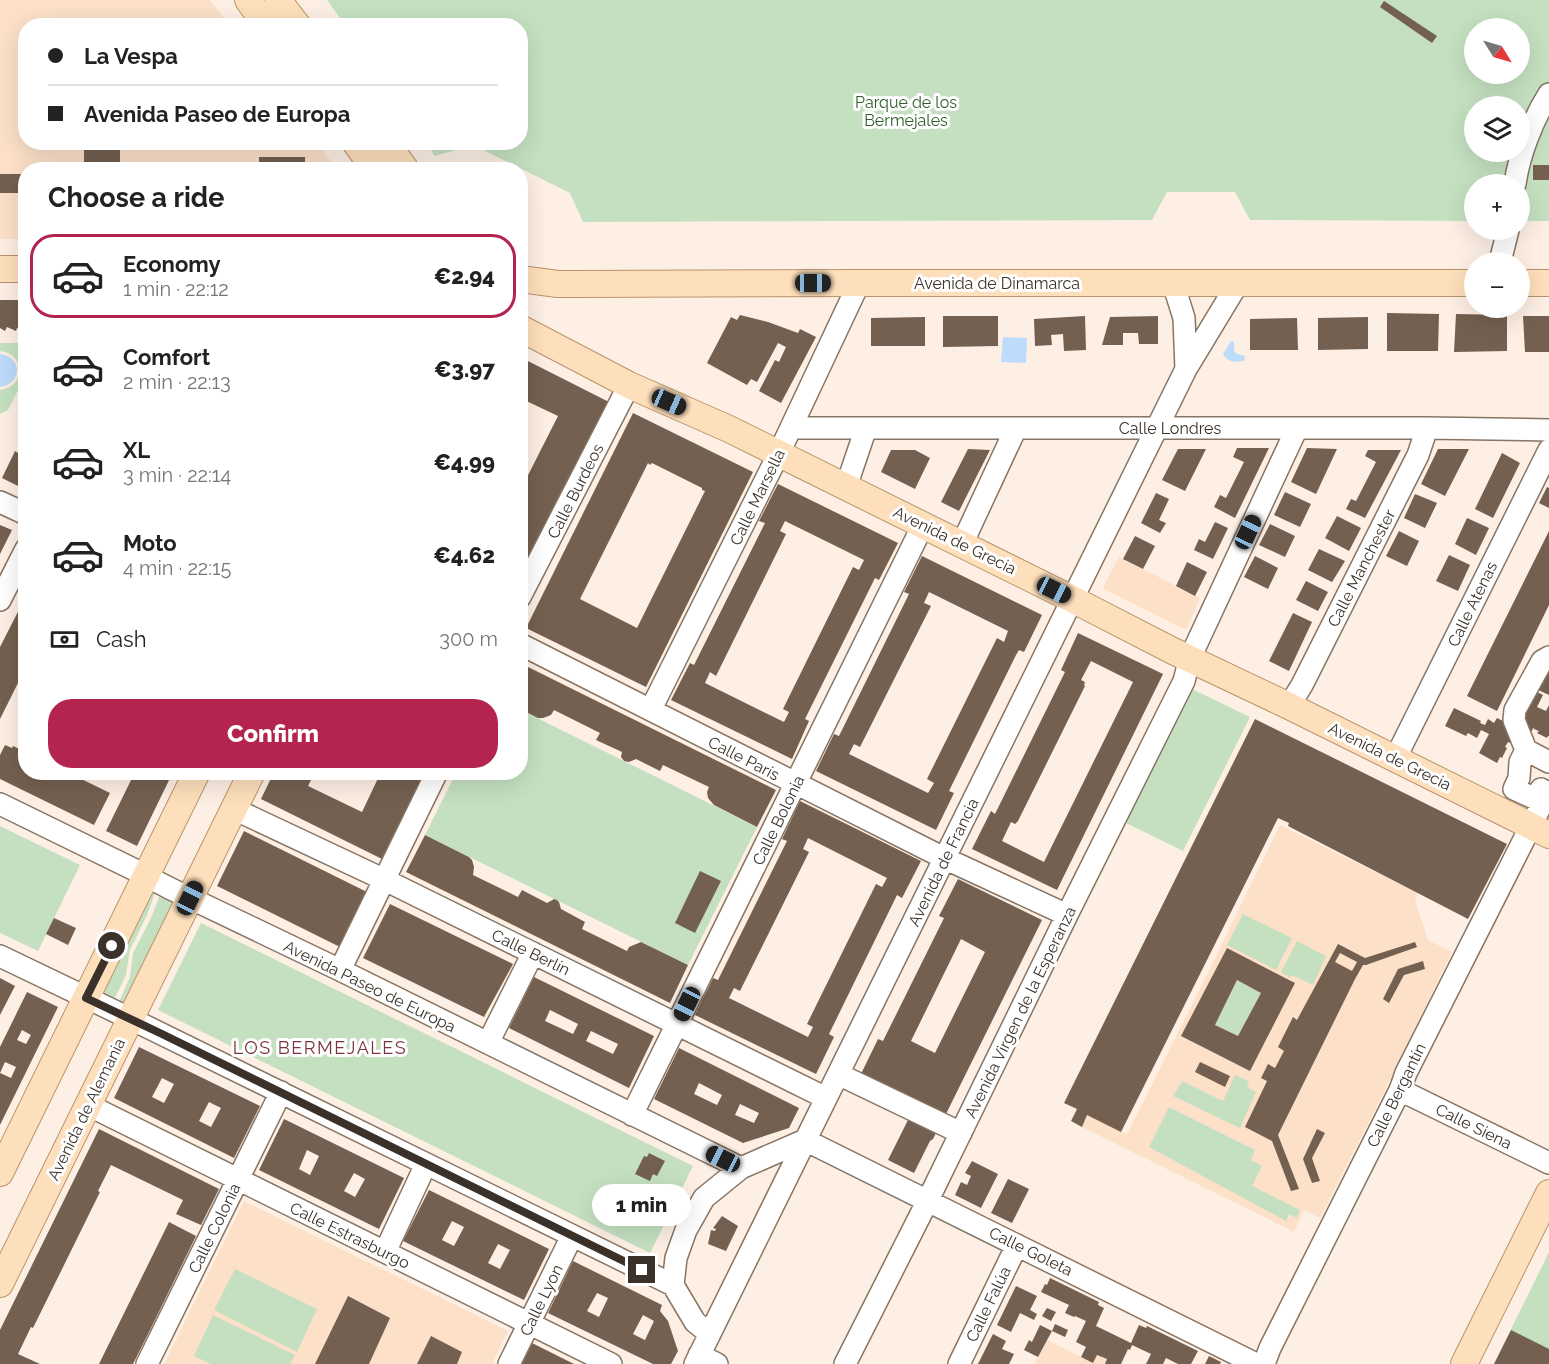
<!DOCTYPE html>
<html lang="en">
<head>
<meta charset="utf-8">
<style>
	body { margin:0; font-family:Raleway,sans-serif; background:#f2f2f2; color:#222; height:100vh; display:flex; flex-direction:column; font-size:22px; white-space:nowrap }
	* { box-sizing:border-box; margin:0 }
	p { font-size:20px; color:#767676 }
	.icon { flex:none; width:33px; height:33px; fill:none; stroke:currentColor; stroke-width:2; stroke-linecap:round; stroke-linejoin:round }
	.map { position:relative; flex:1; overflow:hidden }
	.sheet { position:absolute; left:18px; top:162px; width:510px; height:618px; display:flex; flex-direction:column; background:#fff; border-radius:24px; box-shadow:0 6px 24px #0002 }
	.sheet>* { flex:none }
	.hud { position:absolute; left:18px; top:18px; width:510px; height:132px; border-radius:24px; box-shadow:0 6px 24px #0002; display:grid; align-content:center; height:132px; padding:0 30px; background:#fff }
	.needle { width:39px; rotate:127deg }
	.fabs { position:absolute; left:1464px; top:18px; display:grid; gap:12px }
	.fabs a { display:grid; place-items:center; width:66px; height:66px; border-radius:50%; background:#fff; box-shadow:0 6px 24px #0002; font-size:30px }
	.end { position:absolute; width:27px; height:27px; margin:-14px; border:8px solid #39312a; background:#fff; box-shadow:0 0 0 3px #fff }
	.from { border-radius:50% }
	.bubble { position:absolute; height:42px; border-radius:21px; background:#fff; box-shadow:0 6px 24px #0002; font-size:20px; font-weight:800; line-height:42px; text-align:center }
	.car { position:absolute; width:18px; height:36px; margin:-18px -9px; border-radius:8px; box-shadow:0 0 4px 2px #0007; background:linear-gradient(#222 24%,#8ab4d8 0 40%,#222 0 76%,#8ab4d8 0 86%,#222 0) }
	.hud b { display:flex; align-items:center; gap:21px; height:57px; font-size:22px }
	.hud b+b { border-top:2px solid #e0e0e0 }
	.hud i { width:15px; height:15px; background:#222 }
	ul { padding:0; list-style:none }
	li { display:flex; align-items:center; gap:18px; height:84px; margin:0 12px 9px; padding:0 18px; border:3px solid transparent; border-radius:24px }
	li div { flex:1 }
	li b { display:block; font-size:22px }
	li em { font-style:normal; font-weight:800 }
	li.current { border-color:#b5244e }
	li>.icon { width:54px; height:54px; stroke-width:1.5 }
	h2 { padding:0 30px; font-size:27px; line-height:72px }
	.pay { display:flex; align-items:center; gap:15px; height:66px; padding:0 30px; font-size:22px }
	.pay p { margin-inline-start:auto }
	.cta { display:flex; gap:12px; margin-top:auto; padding:12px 30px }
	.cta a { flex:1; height:69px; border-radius:24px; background:#b5244e; color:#fff; font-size:24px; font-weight:800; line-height:69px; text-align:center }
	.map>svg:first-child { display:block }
	.built { fill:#fce0c8 }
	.green { fill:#c5e0c1; fill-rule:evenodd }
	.water { fill:#bddbfa }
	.building { fill:#736050; fill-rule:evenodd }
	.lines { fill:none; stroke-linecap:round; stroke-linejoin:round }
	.minor-casing { stroke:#877463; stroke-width:24 }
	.major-casing { stroke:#b8946b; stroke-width:28 }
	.minor { stroke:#fff; stroke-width:21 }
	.major { stroke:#fedfbb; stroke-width:26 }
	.route { stroke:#39312a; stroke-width:8 }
	.labels { text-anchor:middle; stroke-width:6; stroke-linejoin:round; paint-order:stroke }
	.park-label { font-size:16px; fill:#2e5d28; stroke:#fff }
	.street-label { font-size:16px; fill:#39312a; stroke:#fff }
	.neighbourhood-label { font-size:18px; letter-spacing:1.5px; fill:#7a3341; stroke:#fff }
</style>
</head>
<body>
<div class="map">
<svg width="1549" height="1364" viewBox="0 0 1549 1364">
	<rect width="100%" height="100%" fill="#fdefe4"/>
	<!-- built -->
	<path class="built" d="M0,0H210L229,25L26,26V142L317,143L337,169L26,170L25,239H0Z
		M1119,557L1200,598L1187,628L1184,629L1104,589L1103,587Z
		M1280,825L1418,893L1415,900L1428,940L1452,952L1389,1082L1320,1218L1304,1210L1294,1232L1082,1127L1087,1115L1127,1134L1201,987Z
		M244,1201L508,1331L492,1364H164Z
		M1047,1340L1093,1363L1097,1355L1107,1359L1105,1364H1035Z"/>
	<!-- green -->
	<path class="green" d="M327,0H1549V221H1520V184H1474V221L1250,220L1235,192H1167L1152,220L583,222L570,193L473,145L435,156L426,143L520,142V26L345,25ZM1474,28H1520V74H1474ZM1474,106H1520V152H1474Z
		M0,343H26L25,376L8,410L0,414V390C26,386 26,354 0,351Z
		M1192,689L1250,717L1183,851L1126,823Z
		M521,710L757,827L688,965L425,835L456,773L520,772Z
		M0,826L80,865L38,951L0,933Z
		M151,892L155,893L147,915L130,950L126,975L114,1000L102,993Z
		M160,895L175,903L125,1004L119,1002L130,977L133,953L151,918Z
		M1243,914L1292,938L1276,970L1227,945Z
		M201,923L693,1166L650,1253L158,1010Z
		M1297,941L1326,956L1313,985L1292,975L1290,978L1281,972Z
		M1237,980L1261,993L1238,1036L1215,1025Z
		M1235,1075L1249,1081L1247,1087L1256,1092L1240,1128L1173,1096L1182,1081L1223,1101Z
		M1169,1107L1255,1150L1251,1160L1262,1166L1252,1186L1300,1210L1297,1218L1289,1214L1286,1221L1149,1147Z
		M1549,1252V1364H1494Z
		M235,1269L317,1309L297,1352L214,1310Z
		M213,1315L295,1355L290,1364H211L194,1356Z"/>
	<!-- water -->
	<path class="water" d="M1003,337L1027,338L1026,363L1001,362Z
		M1231,341L1234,342V351L1237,354L1245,356L1244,361C1235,362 1228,363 1223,354Z
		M0,354C23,357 22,384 0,387Z"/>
	<!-- building -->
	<path class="building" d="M1384,1L1437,36L1432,43L1380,7Z
		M84,142H120V170H84Z
		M259,157H305V170H259Z
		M1533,165H1549V180H1533Z
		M0,174H26V193H0Z
		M0,300H26V328L24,331L17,328L16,331L7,327L5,331L0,328Z
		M1387,313L1439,314L1438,351H1387Z
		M1456,314L1507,315V351L1454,352Z
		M740,315L768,322L798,333L800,329L816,337L781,403L759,391L775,360L779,362L786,347L778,343L757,382L751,379L747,385L707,363L731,317L737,320Z
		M943,316H998V346L943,347Z
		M1085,316L1086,350L1064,351L1063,334L1051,335L1052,345L1035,346L1034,319Z
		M1158,316V344H1139L1138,333H1123V345H1102L1110,317Z
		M1523,316H1549V352H1525Z
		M925,317V346H871V318Z
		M1368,317V349L1318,350V318Z
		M1297,318L1298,350H1250V319Z
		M520,357L609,402L520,579V491L558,416L520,398Z
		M633,413L753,472L646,687L526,628ZM648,463L650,465L652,463L702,488V490L705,491L637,628L580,599Z
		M26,425V490L2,478L15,451L18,453L24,441L21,439L23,435L21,434Z
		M1237,448H1269L1235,518L1214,507L1220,495L1226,498L1244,462L1233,457Z
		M1307,448L1337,449L1316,494L1291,482Z
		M968,449L990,450L959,511L941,502Z
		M1178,449H1206L1185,491L1162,480Z
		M1438,449H1469L1445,496L1421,484Z
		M891,450H915L930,458L915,489L881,472Z
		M1368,450H1401L1365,518L1346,509L1351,499L1356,501L1376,462L1365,456Z
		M1502,453L1520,463L1493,518L1475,509Z
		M778,484L898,543L879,580L875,578L805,719L809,721L792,759L671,700L690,663L694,665L765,523L759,521ZM785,521L864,560L859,570L853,567L783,709L789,712L784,722L705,683L710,672L716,676L786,534L780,531Z
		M1547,487L1549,488V508L1539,503Z
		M1285,492L1311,504L1300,527L1274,515Z
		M1156,493L1169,499L1159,520L1166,523L1160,533L1141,523Z
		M1415,494L1437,503L1425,528L1404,518Z
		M1337,516L1361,528L1349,551L1325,538Z
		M1467,518L1489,528L1476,555L1455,544Z
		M1215,522L1228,528L1213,559L1194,550L1199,539L1205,542Z
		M1270,524L1295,536L1285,557L1259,545Z
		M0,525L12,530L0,554Z
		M1399,531L1419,541L1407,566L1386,556Z
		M1549,531V605L1497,711L1467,696Z
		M1135,536L1155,546L1143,569L1123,559Z
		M1319,549L1345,561L1332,582L1308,570Z
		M1449,555L1470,565L1458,591L1436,581Z
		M922,556L1042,615L1024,652L1019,650L1016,655L949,791L954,793L936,830L816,771L834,734L839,736L909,594L904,592ZM929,592L1008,631L1004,642L997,638L927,779L934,783L928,793L849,754L854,744L860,747L931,606L924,603Z
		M1255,556L1278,568L1268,589L1244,577Z
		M1187,562L1207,572L1195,596L1176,586Z
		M1306,581L1328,592L1318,611L1296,600Z
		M26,596V667L0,719V647Z
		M1293,613L1312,622L1289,671L1269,661Z
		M1078,633L1163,674L1057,890L972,849L991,811L995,814L1065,672L1061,670ZM1091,661L1133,682L1044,862L1002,841L1011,822L1015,824L1018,821L1085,686L1084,685L1085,682L1081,680Z
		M520,663L776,790L757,827L714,805L708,798L707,792L709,787L663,765L660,771L636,759L629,762L624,761L621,757L622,752L596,740L600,733L554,710L551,715L543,718H538L520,709Z
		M1549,666V695L1534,688Z
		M1533,690L1543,695L1537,707L1546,711L1549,705V736H1548L1547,738L1537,733L1539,731L1536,730L1533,728L1532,731L1523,726L1518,721Z
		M1454,708L1481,721L1480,723L1485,725L1488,719L1494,723L1497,718L1515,727V734L1510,743L1508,742L1505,747L1507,748L1502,758L1500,757L1497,763L1479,753L1489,734L1481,730L1477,738L1468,733L1466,736L1445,726Z
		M1255,719L1507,844L1468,919L1288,826L1289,823L1278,818L1121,1132L1087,1115L1082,1127L1071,1121L1077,1109L1064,1103Z
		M5,745L12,748L13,746L26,752V772H67L110,793L94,825L0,779V755Z
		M135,772H173L137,846L106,831Z
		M274,772H315L308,786L362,812L381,772H425L382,859L261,799Z
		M800,801L921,861L902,898L897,895L831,1030L829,1034L834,1037L816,1074L695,1015L713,978L718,980L787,841L782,839ZM808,838L887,878L882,887L876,884L807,1024L813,1027L808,1037L729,998L734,988L740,991L809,852L803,849Z
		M244,831L367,892L340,947L217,886Z
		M425,835L469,857L472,860L474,867L473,875L518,897L522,890L547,903L554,899L557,900L559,902L561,909L585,922L582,929L627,951L629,947L641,942L688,965L670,1003L406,872Z
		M700,871L721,881L695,933L675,923Z
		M958,879L1042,920L944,1118L860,1076L878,1039L883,1041L944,918L939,916ZM961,939L985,952L935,1053L911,1041Z
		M390,904L513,964L484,1017L363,958Z
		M54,918L76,928L68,945L46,934Z
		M1415,942L1417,947L1366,965H1363L1355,979L1278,1135L1299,1189L1291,1191L1272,1141L1245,1127L1267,1081L1261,1078L1268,1064L1275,1068L1284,1051L1278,1047L1293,1017L1297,1020L1338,944L1365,958ZM1340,953L1357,962L1352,971L1335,962Z
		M1227,948L1295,983L1250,1071L1181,1036ZM1237,980L1261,993L1238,1036L1215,1025Z
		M1423,961L1425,969L1404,975L1389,1003L1383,999L1398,969Z
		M534,977L654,1036L629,1088L509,1028ZM550,1010L578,1024L573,1034L545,1021ZM591,1031L618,1044L613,1054L586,1041Z
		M0,978L15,986L0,1015Z
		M27,992L58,1007L0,1125V1047ZM22,1030L31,1035L26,1044L17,1040ZM5,1062L16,1067L11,1078L0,1073Z
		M139,1047L260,1106L234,1158L114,1098ZM162,1078L174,1084L164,1103L152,1097ZM209,1102L221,1108L211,1127L199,1121Z
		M679,1048L799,1108L789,1128L743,1143L654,1099ZM699,1083L722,1095L717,1105L694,1094ZM740,1104L759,1113L754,1123L735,1115Z
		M1200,1062L1230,1076L1225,1087L1195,1072Z
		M910,1116L938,1129L933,1139L930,1141L914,1173L888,1160Z
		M284,1119L404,1178L379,1229L259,1170ZM307,1150L319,1156L310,1175L299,1169ZM354,1173L365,1179L355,1197L344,1191Z
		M99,1129L219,1189L201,1225L176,1214L183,1200L111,1165L98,1191L100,1192L33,1328L31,1327L18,1354L40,1364H0V1330Z
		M1317,1129L1325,1133L1312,1158L1320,1181L1312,1183L1303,1159Z
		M649,1153L665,1161L657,1176L653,1174L650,1181L635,1174L644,1156L647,1157Z
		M972,1161L998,1174L981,1208L955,1195L961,1182L967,1185L971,1176L965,1173Z
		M1008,1179L1029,1189L1012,1223L991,1213Z
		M429,1190L549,1249L524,1300L403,1241ZM452,1221L464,1227L454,1246L442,1240ZM498,1244L510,1250L500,1269L488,1263Z
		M722,1216L738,1226L726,1251L708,1244L711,1230L715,1231L716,1229L713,1228Z
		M169,1222L196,1236L150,1330L133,1364H99Z
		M573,1261L662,1305L660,1311L668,1321L678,1351L671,1364H653L548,1313ZM597,1293L608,1298L599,1317L587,1311ZM643,1315L654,1321L645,1340L633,1334Z
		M1050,1278L1099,1302L1098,1305L1104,1308L1096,1326L1131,1343L1139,1325L1146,1328L1147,1326L1198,1351L1191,1364H1178L1166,1358L1163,1364H1146L1151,1354L1132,1345L1130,1350L1128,1349L1121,1364H1105L1107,1359L1097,1355L1093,1363L1081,1357L1086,1347L1076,1342L1086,1321L1075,1316L1074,1317L1065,1313L1069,1305L1041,1292L1045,1284L1047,1285Z
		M1016,1286L1037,1296L1030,1310L1037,1314L1034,1320L1020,1313L1011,1332L997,1325Z
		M348,1296L390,1318L369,1364H315Z
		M1047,1308L1056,1312L1051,1321L1042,1316Z
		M1055,1324L1068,1330L1065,1337L1052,1331Z
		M1040,1325L1052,1331L1038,1357L1024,1350L1029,1340L1032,1342Z
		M1511,1330L1549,1349V1364H1494Z
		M993,1334L1006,1341L1002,1349L1014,1354L1009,1364H978Z
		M431,1336L462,1352L457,1364H417Z
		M532,1343L574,1364H522Z
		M1209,1356L1221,1362L1220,1364H1205Z"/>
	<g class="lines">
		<!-- minor casing -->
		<g class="minor-casing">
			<path id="minor" d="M1515,184C1519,155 1533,119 1549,94
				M1500,262L1508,230
				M1173,283L1184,318L1186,369
				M791,428H1427L1549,430
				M846,487L866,428
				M0,502L26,514
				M962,544L1016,428
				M520,597L629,385
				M0,600L26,549
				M520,644L944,858L1067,915
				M1289,706L1302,685L1418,455L1427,428
				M651,709L779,453L859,283
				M1526,750L1514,720L1515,710L1542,661L1549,657
				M1395,759L1549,450
				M1548,793L1541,789L1536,799L1514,789L1519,778L1520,762L1526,750L1549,762
				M0,804L133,869L169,888L340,970L741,1168
				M234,809L385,880L826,1098
				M0,956L131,1019L673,1285
				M340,970L437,772
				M488,1043L533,953
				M838,1074L961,1133
				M1400,1090L1549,1163
				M88,1105L611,1364
				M632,1115L923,525
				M385,1252L426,1164
				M710,1334L695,1322L673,1285L676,1258L686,1230L704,1198L741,1168L805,1140C955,1216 1106,1288 1256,1364
				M699,1355L717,1364
				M147,1364L281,1092
				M509,1364L572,1236
				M695,1364L1186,369L1238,283
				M845,1364L927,1202L1067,915L1184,681L1190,658L1297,428
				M959,1364L1017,1245
				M1264,1364L1270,1348L1400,1090L1406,1073L1548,792"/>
		</g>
		<!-- major casing -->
		<g class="major-casing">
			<path id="major" d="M248,0L267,26
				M278,0L298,26
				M355,142L375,170
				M386,142L406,170
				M0,269H26
				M520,279L558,284H575L859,283H1474
				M1520,283H1549
				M520,328L629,385L729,429L1072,599L1173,651L1289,706L1549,835
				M0,1173L197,772
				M0,1284L252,772
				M1464,1364L1549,1193"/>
		</g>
		<!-- minor -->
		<use href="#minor" class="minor"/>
		<!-- major -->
		<use href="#major" class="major"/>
	</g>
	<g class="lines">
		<!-- route -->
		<path class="route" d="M112,946L86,998L162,1034L642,1270"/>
	</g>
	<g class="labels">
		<!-- park labels -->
		<g class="park-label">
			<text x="906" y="108">Parque de los<tspan x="906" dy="18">Bermejales</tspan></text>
		</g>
		<!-- street labels -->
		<g class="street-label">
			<text x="997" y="289">Avenida de Dinamarca</text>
			<text x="1170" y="434">Calle Londres</text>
			<text transform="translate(575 491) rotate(-63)" y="6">Calle Burdeos</text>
			<text transform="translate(757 497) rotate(-64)" y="6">Calle Marsella</text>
			<text transform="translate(955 540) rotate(26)" y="6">Avenida de Grecia</text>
			<text transform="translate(1361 568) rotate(-63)" y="6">Calle Manchester</text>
			<text transform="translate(1472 604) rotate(-64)" y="6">Calle Atenas</text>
			<text transform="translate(1390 756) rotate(26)" y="6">Avenida de Grecia</text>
			<text transform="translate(744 758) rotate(27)" y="6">Calle París</text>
			<text transform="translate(778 820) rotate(-64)" y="6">Calle Bolonia</text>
			<text transform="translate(943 862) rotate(-64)" y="6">Avenida de Francia</text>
			<text transform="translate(531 952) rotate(26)" y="6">Calle Berlín</text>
			<text transform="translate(370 986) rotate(26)" y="6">Avenida Paseo de Europa</text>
			<text transform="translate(1020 1012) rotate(-64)" y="6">Avenida Virgen de la Esperanza</text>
			<text transform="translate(1396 1095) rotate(-64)" y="6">Calle Bergantín</text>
			<text transform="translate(86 1109) rotate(-64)" y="6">Avenida de Alemania</text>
			<text transform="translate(1474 1126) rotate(26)" y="6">Calle Siena</text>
			<text transform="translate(214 1228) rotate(-64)" y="6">Calle Colonia</text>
			<text transform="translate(350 1235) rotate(26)" y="6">Calle Estrasburgo</text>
			<text transform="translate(1031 1251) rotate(26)" y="6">Calle Goleta</text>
			<text transform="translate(541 1300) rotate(-64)" y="6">Calle Lyon</text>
			<text transform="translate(988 1304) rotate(-64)" y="6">Calle Falúa</text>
		</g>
		<!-- neighbourhood labels -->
		<g class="neighbourhood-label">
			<text x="320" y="1054">LOS BERMEJALES</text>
		</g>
	</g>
</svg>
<div class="fabs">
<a><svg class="needle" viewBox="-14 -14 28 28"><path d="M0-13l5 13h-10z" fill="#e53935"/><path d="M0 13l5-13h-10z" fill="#767676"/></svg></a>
<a><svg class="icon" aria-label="layers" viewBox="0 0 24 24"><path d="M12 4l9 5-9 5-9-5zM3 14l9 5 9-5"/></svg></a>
<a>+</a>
<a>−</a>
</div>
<i class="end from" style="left:112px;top:946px"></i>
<i class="end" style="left:642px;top:1270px"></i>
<div class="bubble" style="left:592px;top:1184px;width:99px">1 min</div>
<i class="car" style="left:813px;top:283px;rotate:90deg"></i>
<i class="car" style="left:669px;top:402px;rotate:114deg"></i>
<i class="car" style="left:1248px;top:532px;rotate:25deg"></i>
<i class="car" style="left:1054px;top:590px;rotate:116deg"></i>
<i class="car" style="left:190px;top:898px;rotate:26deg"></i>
<i class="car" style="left:687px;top:1004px;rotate:206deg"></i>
<i class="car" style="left:723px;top:1159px;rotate:296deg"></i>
<div class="hud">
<b><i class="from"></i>La Vespa</b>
<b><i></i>Avenida Paseo de Europa</b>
</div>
<section class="sheet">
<h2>Choose a ride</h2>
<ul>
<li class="current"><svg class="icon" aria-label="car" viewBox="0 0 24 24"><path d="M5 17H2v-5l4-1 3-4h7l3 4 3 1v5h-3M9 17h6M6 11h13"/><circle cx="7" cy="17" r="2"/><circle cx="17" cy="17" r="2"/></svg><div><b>Economy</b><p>1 min · 22:12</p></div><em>€2.94</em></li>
<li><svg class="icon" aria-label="car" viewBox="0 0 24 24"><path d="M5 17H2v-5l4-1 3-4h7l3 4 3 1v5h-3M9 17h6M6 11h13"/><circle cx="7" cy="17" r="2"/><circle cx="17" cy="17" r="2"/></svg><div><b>Comfort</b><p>2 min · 22:13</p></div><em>€3.97</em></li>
<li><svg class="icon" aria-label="car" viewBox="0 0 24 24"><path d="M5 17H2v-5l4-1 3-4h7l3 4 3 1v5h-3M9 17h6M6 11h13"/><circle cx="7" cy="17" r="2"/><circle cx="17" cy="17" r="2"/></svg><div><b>XL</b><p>3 min · 22:14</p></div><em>€4.99</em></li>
<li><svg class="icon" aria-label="car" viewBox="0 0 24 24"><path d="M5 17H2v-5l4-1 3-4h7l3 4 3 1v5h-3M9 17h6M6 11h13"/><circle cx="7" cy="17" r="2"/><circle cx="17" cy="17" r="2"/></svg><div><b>Moto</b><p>4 min · 22:15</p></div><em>€4.62</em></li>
</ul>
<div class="pay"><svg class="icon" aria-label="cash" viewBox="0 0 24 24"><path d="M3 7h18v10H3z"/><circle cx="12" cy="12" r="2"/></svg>Cash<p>300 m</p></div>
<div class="cta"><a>Confirm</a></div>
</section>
</div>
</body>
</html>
